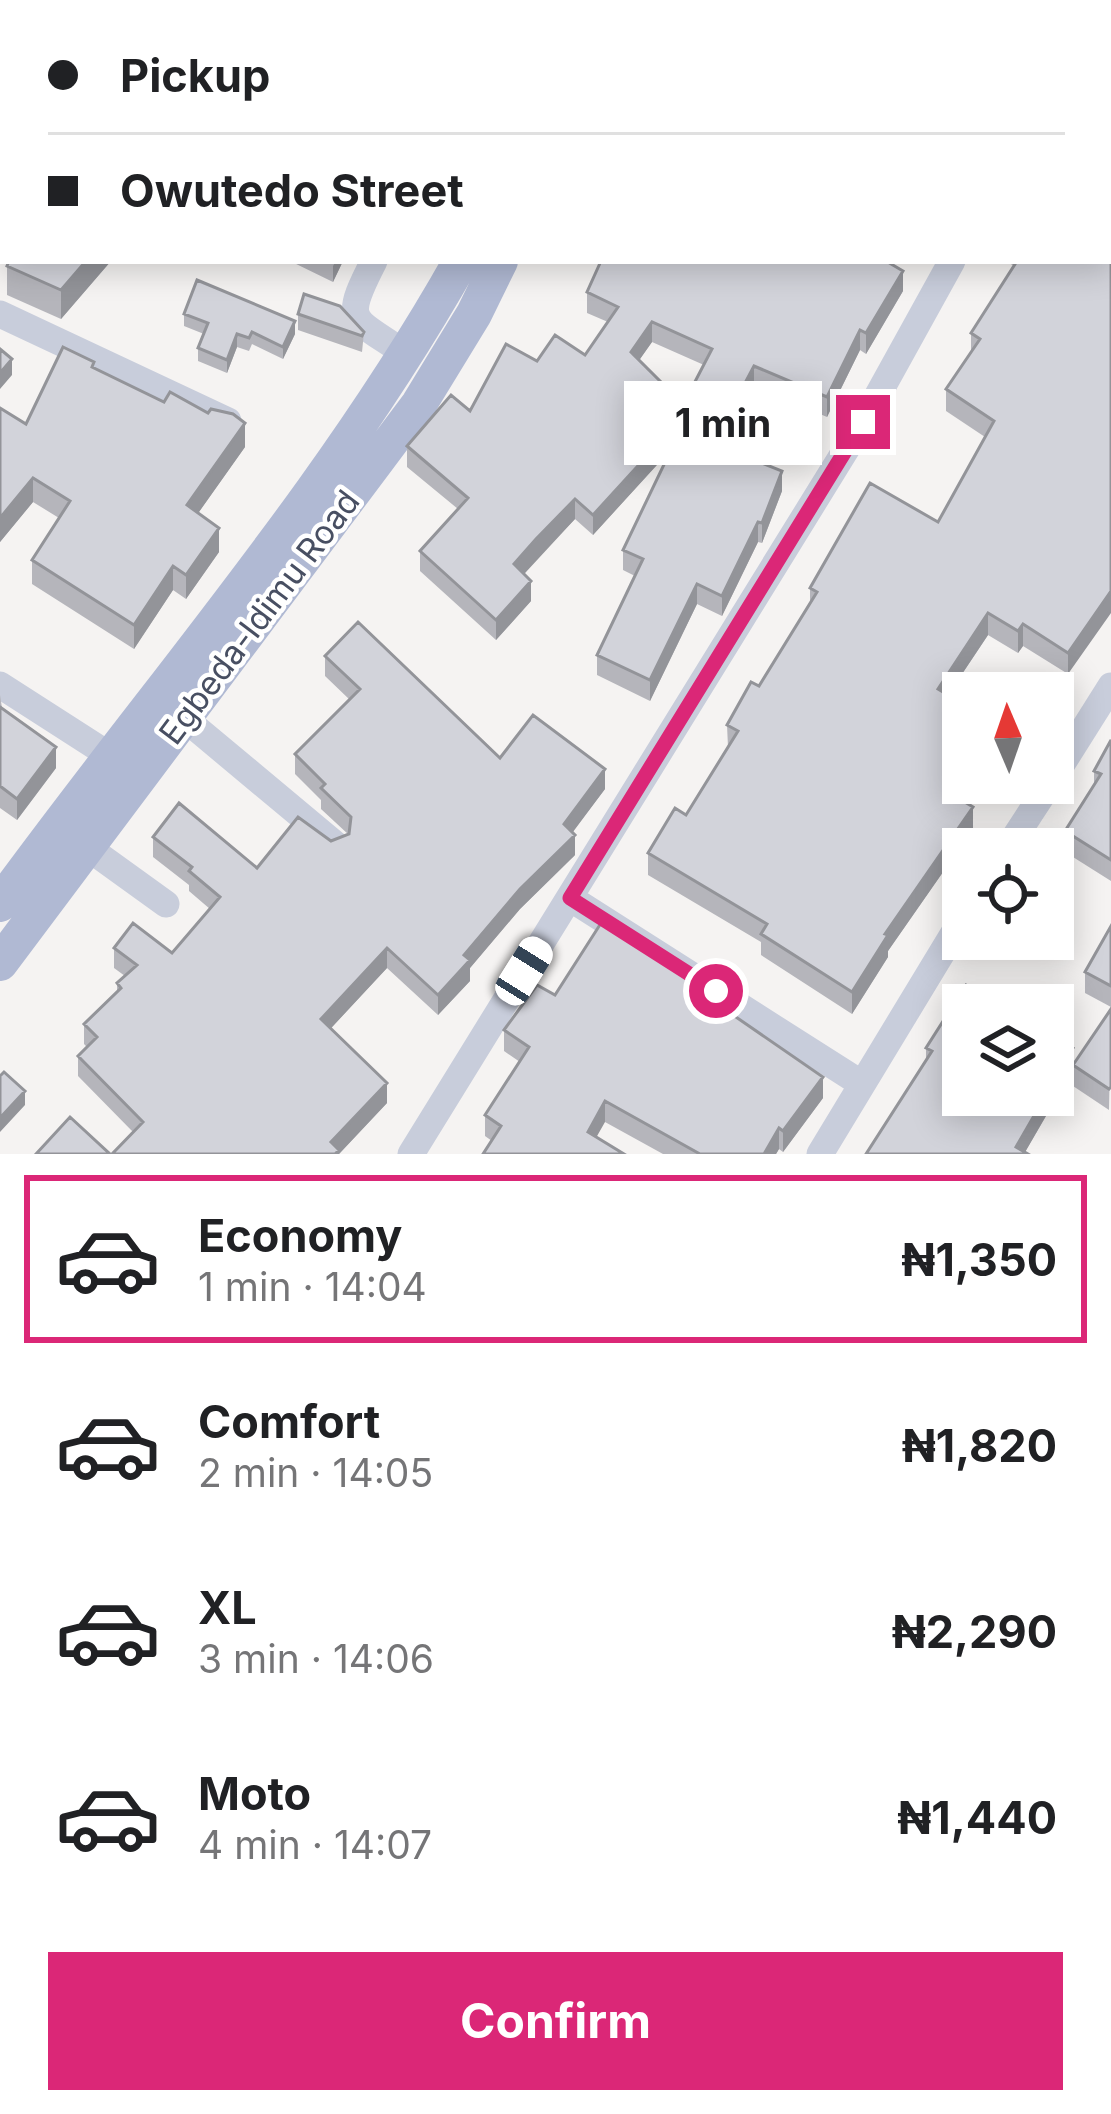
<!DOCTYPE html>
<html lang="en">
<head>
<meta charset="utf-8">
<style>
	body { margin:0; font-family:Inter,sans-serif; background:#f6f6f6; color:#202124; height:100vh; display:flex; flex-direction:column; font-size:45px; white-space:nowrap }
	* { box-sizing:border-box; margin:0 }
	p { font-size:39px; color:#757577 }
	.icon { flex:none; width:66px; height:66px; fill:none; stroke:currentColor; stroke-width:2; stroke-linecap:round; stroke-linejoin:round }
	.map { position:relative; height:1154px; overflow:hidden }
	.sheet { display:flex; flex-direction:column; background:#fff; flex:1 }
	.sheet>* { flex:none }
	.hud { position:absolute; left:0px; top:0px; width:1113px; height:264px; box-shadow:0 6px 30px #0003; display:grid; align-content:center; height:264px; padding:0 48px; background:#fff }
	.needle { width:78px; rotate:358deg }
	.controls { position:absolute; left:942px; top:672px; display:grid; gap:24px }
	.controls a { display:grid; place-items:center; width:132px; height:132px; border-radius:0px; background:#fff; box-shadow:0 6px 30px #0003; font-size:60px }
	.end { position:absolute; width:54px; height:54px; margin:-27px; border:15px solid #db2777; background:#fff; box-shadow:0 0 0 6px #fff }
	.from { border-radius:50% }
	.bubble { position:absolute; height:84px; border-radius:0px; background:#fff; box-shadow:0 6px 30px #0003; font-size:39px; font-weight:700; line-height:84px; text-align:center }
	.car { position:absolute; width:36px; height:72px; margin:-36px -18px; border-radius:15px; box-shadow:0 0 9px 3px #0007; background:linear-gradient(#fff 24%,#345 0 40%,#fff 0 76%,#345 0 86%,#fff 0) }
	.hud b { display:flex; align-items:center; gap:42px; height:114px; font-size:45px }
	.hud b+b { border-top:3px solid #e0e0e0 }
	.hud i { width:30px; height:30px; background:#202124 }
	ul { padding:21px 0 0; list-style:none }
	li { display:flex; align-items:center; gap:36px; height:168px; margin:0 24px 18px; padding:0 24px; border:6px solid transparent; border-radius:0px }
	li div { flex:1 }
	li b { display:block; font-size:45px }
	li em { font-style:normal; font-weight:700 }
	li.current { border-color:#db2777 }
	li>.icon { width:108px; height:108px; stroke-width:1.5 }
	.action { display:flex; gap:24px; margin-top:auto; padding:24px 48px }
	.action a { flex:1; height:138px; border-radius:0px; background:#db2777; color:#fff; font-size:48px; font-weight:700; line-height:138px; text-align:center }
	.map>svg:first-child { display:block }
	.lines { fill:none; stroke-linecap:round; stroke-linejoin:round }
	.minor { stroke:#c8cddb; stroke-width:27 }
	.major { stroke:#b0b9d3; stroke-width:36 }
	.wall { fill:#b5b5bb; fill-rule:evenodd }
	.shaded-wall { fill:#939499 }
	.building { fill:#d2d3da; stroke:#939499; stroke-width:3 }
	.route { stroke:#db2777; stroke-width:15 }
	.labels { text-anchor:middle; stroke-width:9; stroke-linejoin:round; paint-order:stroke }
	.street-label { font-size:33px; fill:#484f62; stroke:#fff }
</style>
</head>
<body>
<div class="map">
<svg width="1111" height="1154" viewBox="0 0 1111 1154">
	<rect width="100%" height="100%" fill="#f5f3f2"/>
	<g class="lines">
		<!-- minor -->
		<path class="minor" d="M638,0L641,3
			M103,3L104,0
			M1028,3L1029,0
			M0,52L3,53
			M0,238L3,232
			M374,261C341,325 352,316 407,355
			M0,314L228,421
			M0,685L109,755
			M184,718L335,844
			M1053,778L1111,686
			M87,847L166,904
			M1007,849L1050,783
			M570,898L862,1084
			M411,1154L863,422L952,261
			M820,1154L963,918"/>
		<!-- major -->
		<path class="major" d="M568,3L569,0
			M604,3L605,0
			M0,904C155,691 332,491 461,261
			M0,963L419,404L474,314L500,261"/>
	</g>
	<!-- wall -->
	<path class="wall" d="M845,0H1004V3H845Z
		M9,261H111L61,319L7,295V266Z
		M290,261H343L333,282Z
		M1006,261H1110L1068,674L1023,646L1018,653L988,635L948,695L963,783H977L965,802L973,829L888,951V957L852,1014L761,955V942L648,875V853L686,815L728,747L727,725L759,686L810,603V588L938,522L985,437L946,411V389L971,352V333L1014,266Z
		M903,291L866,354L860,350L827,417L754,386L722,448L782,491L762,543L758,542L722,616L697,604L650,701L597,675V655L635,576L623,570V550L671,449L593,535L575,519L536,559L523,573L531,601L496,640L420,571V551L458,509L407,467V446L470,411L537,361L585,355L608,322L587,313V292ZM652,342L704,365L687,397V408L639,360Z
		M184,314L295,334L283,359L252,344L249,351L237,347L227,373L198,361V348L204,334L184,326Z
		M298,314L364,332L362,352L298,330Z
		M94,368L245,447L198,513L219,552L186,599L173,590L134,649L32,584V560L59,518L33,502L0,542V408L26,424Z
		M325,656L500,758L605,789L572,832L575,855L572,858L520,909L470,968V981L438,1015L387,968L330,1029L387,1103L339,1154L133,1132L78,1076V1056L87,1047L84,1044V1024L117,992V983L125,976L114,968V948L172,953L210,909L189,891V885L153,857V837L257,868L349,835L321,809V800L295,774V754L350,700L325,676Z
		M0,695L2,708L56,768L17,820L0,808Z
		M1111,740V881L1065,852V831L1094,785V771Z
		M1111,926V1007L1085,993V972Z
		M555,995L710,999L823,1098L783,1152L779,1149L776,1154H663L605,1122L492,1141L485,1136V1115L520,1062L504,1051V1030Z
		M1111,1009L1109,1110L1073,1086V1070L1025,1152L926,1060V1048L1073,1065Z"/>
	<!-- shaded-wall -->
	<path class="shaded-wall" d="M86,261H111L61,319V290Z
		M336,261H343L333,282V266Z
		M903,271V291L866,354V333Z
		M295,321V334L283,359V347Z
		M652,322V342L631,372V352Z
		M860,330V350L827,417V397Z
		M237,334V347L227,373V360Z
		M12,359V375L0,389V373Z
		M754,366V386L713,465V444Z
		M689,410V430L593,535V515Z
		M245,423V447L187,529V505Z
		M782,471V491L762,543V523Z
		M33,478V502L0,542V518Z
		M575,499V519L514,585V564Z
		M758,522V542L722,616V596Z
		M219,528V552L186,599V575Z
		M173,566V590L134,649V625Z
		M531,581V601L496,640V620Z
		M697,584V604L650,701V680Z
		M1111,591V613L1068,674V653Z
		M988,613V635L938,710V689Z
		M1023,624V646L1018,653V631Z
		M56,747V768L17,820V799Z
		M605,769V789L564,844V824Z
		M963,783H977L955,817V796Z
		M973,807V829L888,951V957L852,1014V992L885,934Z
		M575,835V855L572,858L520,909L470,968V981L438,1015V995L464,955L520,889Z
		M387,948V968L321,1039V1019Z
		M1073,1048V1069L1024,1154L1016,1147L1046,1095H1053V1083Z
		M823,1077V1098L783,1152V1131Z
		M387,1083V1103L339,1154H331V1142Z
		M25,1091V1105L0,1132V1118Z
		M605,1101V1122L588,1152V1132Z
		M779,1128V1149L776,1154H764Z"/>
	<!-- building -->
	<path class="building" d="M149,0H401L400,3H148Z
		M458,0H499L498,3H457Z
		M761,0H834L833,3H760Z
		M884,0H999L998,3H883Z
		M1111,74V591L1068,653L1023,624L1018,631L988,613L938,689L963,704V783L955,796L973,807L885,934L888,935L852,992L761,934L767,924L648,853L675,808L686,815L738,731L727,725L751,682L759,686L817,592L810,588L870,483L938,522L994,421L946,389L980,339L971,333L1017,261H1110Z
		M0,105L3,107V163L0,167Z
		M9,261H86L61,290L7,266Z
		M601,261H886L903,271L866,333L860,330L827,397L754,366L713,444L782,471L762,523L758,522L722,596L697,584L650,680L597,655L643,559L623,550L694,402L687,397L712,349L652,322L631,352L689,410L593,515L575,499L536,539L514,564L531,581L496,620L420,551L468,498L407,446L451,395L470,411L506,344L537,361L555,335L585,355L618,307L587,292Z
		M197,280L295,321L283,347L252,332L249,338L237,334L227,360L198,348L208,323L184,314Z
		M304,294L340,306L364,332L362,336L298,314Z
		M63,347L94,362L92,367L164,402L170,392L208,413L211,409L233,414L245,423L187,505L219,528L186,575L173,566L134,625L32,560L70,501L33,478L0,518V408L26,424Z
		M0,349L12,359L0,373Z
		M358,622L500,758L533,715L605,769L564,824L575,835L572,838L520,889L464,955L470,960L438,995L387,948L321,1019L387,1083L331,1142L339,1150L335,1154H112L143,1122L78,1056L97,1037L84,1024L121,988L117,983L137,965L114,948L133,923L172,953L220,897L189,871L192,867L153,837L179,803L257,868L298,817L331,841L349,834L351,817L321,788L325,784L295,754L360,689L325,656Z
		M0,707L56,747L17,799L0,786Z
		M1111,740V860L1065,831L1101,774L1094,771Z
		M603,920L710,987L704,995L823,1077L783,1131L779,1128L764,1154H700L605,1101L588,1132L624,1154H483L501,1126L485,1115L529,1047L504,1030L537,985L555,995Z
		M1111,926V986L1085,972Z
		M966,985L1000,1005H963V1095H1046L1016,1147L1028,1154H866L932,1051L926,1048Z
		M1111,1009V1087L1109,1089L1073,1065Z
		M1053,1036L1073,1048L1053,1083Z
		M4,1072L25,1091L0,1118V1076Z
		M70,1117L110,1154H36Z"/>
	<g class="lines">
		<!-- route -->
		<path class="route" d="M716,991L570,898L863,422"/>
	</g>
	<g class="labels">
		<!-- street labels -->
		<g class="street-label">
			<text transform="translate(259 617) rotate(-53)" y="12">Egbeda-Idimu Road</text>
		</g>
	</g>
</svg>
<div class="controls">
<a><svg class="needle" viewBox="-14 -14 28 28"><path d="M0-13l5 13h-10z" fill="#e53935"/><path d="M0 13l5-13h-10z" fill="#757577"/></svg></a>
<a><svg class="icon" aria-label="locate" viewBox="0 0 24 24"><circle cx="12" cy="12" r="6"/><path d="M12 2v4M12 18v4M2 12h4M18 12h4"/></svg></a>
<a><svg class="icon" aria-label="layers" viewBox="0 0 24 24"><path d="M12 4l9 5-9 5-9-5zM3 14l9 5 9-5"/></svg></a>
</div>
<i class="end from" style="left:716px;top:991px"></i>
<i class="end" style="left:863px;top:422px"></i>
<div class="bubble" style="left:624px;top:381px;width:198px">1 min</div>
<i class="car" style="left:524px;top:971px;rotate:32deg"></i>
<div class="hud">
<b><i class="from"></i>Pickup</b>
<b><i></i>Owutedo Street</b>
</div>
</div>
<section class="sheet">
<ul>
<li class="current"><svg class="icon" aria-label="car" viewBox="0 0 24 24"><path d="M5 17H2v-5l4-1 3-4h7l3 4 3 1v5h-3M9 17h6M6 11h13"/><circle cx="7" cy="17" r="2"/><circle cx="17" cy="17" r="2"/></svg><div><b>Economy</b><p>1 min · 14:04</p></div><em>₦1,350</em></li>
<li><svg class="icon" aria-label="car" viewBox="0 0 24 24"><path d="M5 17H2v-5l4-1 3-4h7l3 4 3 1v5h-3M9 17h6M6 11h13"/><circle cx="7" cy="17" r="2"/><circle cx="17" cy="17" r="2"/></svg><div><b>Comfort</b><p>2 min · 14:05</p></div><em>₦1,820</em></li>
<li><svg class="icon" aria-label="car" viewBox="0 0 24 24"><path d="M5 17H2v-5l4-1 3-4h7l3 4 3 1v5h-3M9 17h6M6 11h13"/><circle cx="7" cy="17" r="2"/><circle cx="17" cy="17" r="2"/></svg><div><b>XL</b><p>3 min · 14:06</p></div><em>₦2,290</em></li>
<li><svg class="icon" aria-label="car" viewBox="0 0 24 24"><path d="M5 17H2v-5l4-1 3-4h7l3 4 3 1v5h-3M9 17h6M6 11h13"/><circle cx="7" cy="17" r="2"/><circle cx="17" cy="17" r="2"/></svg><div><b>Moto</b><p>4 min · 14:07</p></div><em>₦1,440</em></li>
</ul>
<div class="action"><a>Confirm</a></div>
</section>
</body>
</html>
